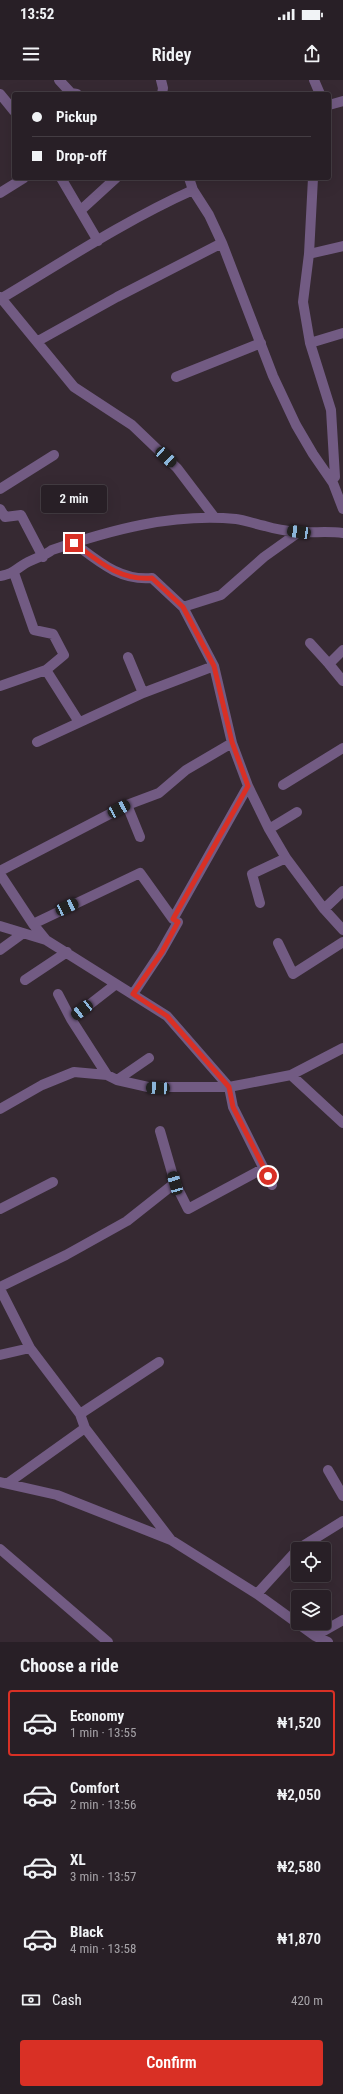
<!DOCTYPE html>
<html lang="en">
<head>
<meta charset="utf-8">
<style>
	body { margin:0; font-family:"Roboto Condensed",sans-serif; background:#342c32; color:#f1f3f6; height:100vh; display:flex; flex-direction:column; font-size:15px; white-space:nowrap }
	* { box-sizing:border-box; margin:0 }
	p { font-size:13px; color:#a5a2a7 }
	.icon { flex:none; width:22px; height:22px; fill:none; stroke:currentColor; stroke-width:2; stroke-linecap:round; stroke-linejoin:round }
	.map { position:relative; height:1562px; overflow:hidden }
	.sheet { display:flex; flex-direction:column; background:#281f26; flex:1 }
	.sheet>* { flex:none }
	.banner { position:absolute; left:12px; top:12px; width:319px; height:88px; border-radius:4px; box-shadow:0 4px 16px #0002,0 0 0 1px #443d43; display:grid; align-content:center; height:88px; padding:0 20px; background:#281f26 }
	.tools { position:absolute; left:291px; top:1462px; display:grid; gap:8px }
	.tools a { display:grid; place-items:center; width:40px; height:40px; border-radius:4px; background:#281f26; box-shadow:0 4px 16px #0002,0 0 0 1px #443d43; font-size:20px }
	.end { position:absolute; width:18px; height:18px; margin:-9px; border:5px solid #d93025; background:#fff; box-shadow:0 0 0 2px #fff }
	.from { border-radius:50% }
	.bubble { position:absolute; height:28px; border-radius:4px; background:#281f26; box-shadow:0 4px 16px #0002,0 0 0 1px #443d43; font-size:13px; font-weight:600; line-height:28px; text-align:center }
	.car { position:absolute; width:12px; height:24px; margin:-12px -6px; border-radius:5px; box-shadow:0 0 3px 1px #0007; background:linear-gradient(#222 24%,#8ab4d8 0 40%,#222 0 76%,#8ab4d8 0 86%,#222 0) }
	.banner b { display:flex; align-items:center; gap:14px; height:38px; font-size:15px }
	.banner b+b { border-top:1px solid #443d43 }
	.banner i { width:10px; height:10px; background:#f1f3f6 }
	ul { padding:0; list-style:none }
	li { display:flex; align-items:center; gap:12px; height:66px; margin:0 8px 6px; padding:0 12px; border:2px solid transparent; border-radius:4px }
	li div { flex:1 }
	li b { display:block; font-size:15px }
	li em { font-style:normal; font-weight:600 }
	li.selected { border-color:#d93025 }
	li>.icon { width:36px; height:36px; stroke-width:1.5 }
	h2 { padding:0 20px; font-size:18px; line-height:48px }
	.pay { display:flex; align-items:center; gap:10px; height:44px; padding:0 20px; font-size:15px }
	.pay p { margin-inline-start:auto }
	.primary-button { display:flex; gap:8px; margin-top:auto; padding:8px 20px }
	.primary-button a { flex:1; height:46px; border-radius:4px; background:#d93025; color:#fff; font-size:16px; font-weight:600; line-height:46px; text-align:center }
	.status { display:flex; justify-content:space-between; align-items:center; height:28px; padding:0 20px; background:#281f26; direction:ltr }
	.status svg { height:11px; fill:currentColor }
	header { display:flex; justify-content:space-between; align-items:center; height:52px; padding:0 20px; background:#281f26; font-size:18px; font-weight:600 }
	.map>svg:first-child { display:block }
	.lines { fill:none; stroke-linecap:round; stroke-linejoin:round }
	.minor { stroke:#725b83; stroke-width:10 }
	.route { stroke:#d93025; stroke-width:5 }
</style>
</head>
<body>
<div class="status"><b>13:52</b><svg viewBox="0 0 49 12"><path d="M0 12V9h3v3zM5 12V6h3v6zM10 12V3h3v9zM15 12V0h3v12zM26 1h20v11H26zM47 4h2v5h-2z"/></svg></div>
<header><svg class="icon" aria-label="menu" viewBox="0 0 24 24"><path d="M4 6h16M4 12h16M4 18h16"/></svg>Ridey<svg class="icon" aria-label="share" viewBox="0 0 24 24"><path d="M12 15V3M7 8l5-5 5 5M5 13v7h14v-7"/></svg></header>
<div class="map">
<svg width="343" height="1562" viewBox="0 0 343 1562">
	<rect width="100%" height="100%" fill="#362932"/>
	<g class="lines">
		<!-- minor -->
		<path class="minor" d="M59,0L71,13L77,14
			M161,0L163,8L162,14
			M314,0L320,14
			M0,14L14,31
			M329,25L343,21
			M61,98L98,161
			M189,98L193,110L209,135L222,163L273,296L296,345L313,374L333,403L343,429
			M313,98L309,174L303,222L310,263L331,330L335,397
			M0,113L24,98
			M81,130L116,98
			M309,174L343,166
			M0,217L74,307L132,345L177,388L215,438
			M2,218C64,181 126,140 193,110
			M38,261L117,217L222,163
			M310,263L343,253
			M176,297L261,263
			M0,409L54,375
			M0,429L5,437L21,435L43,477
			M74,463C98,481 120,501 152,498L183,527L214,586L232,663L248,706L269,749L286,778L324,829L343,850
			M0,496C14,493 12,492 23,485C32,479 43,477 52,470C111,450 172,433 236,439C245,440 255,444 265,446C275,449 287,451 298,452C313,453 328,451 343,453
			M183,527L221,515L264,477L299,452
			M310,563L329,584
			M343,570L329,584L343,601
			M128,577L143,613
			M46,590L79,642
			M0,606L46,590L64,575L53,554L34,550L14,493
			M37,662L143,613L214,586
			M283,705L343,668
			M127,725L140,757
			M269,749L297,732
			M0,791L127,725L159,713L186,690L232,663
			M0,794L33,844L46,860
			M260,823L252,794L286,778
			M324,829L343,811
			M173,839L248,706
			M33,844L140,793L173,839L178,842L161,872L133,914
			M0,846L46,860L167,936L229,1007L233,1027L272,1105
			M278,863L293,894L343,862
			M0,870L22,854
			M25,900L67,872
			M58,914L71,939L116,904
			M71,939L107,995
			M291,995L343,1043
			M117,1000L149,978
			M0,1029L42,1005L74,992L107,995L117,1000L148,1007H229L291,995L343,968
			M175,1103L188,1129L264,1088
			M0,1129L53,1102
			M0,1207L66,1175L127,1141L175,1103L160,1051
			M0,1209L30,1268L80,1334L85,1348L171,1460
			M0,1275L30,1268
			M80,1334L159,1282
			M328,1390L343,1416
			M0,1402L57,1415L171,1460L257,1514L315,1556L328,1562
			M8,1403L85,1348
			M0,1469L108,1562
			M257,1514L298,1469L343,1441
			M315,1556L343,1540"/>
	</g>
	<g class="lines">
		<!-- route -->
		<path class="route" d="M74,463C98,481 120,501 152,498L183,527L214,586L232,662L248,706L173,839L178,842L162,872L133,914L167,936L229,1007L233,1027L268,1096"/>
	</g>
</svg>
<div class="tools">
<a><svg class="icon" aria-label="locate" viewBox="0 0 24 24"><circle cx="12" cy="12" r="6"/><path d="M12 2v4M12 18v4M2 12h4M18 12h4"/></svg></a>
<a><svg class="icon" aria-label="layers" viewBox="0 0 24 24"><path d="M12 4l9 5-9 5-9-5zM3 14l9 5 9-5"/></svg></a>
</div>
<i class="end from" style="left:268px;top:1096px"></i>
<i class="end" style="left:74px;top:463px"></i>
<div class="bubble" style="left:41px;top:405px;width:66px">2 min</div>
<i class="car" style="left:166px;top:377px;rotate:133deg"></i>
<i class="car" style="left:299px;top:452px;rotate:278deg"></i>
<i class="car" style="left:119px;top:729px;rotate:62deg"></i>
<i class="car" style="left:67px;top:827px;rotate:65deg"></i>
<i class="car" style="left:82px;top:930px;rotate:232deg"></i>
<i class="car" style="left:158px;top:1008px;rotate:273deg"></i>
<i class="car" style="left:175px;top:1103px;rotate:344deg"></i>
<div class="banner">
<b><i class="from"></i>Pickup</b>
<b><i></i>Drop-off</b>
</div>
</div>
<section class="sheet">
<h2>Choose a ride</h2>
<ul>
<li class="selected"><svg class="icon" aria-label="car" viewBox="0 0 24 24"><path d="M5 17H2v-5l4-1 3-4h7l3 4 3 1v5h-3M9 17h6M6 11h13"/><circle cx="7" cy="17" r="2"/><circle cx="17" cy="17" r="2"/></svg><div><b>Economy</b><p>1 min · 13:55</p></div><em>₦1,520</em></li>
<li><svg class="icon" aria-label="car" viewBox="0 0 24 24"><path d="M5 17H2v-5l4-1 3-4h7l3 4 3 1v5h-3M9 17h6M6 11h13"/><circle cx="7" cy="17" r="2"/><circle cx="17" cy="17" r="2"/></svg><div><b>Comfort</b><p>2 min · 13:56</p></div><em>₦2,050</em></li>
<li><svg class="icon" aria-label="car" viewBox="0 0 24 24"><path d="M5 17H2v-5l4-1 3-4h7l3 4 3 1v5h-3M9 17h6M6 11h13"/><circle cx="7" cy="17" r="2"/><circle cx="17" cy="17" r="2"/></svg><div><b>XL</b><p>3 min · 13:57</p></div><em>₦2,580</em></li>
<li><svg class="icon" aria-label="car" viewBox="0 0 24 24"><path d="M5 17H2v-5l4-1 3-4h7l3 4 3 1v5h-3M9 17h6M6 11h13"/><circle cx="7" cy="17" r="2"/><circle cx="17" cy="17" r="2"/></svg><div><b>Black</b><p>4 min · 13:58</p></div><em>₦1,870</em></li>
</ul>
<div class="pay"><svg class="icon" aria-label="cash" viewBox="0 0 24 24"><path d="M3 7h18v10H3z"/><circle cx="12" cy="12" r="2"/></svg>Cash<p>420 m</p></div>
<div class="primary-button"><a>Confirm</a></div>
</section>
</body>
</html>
